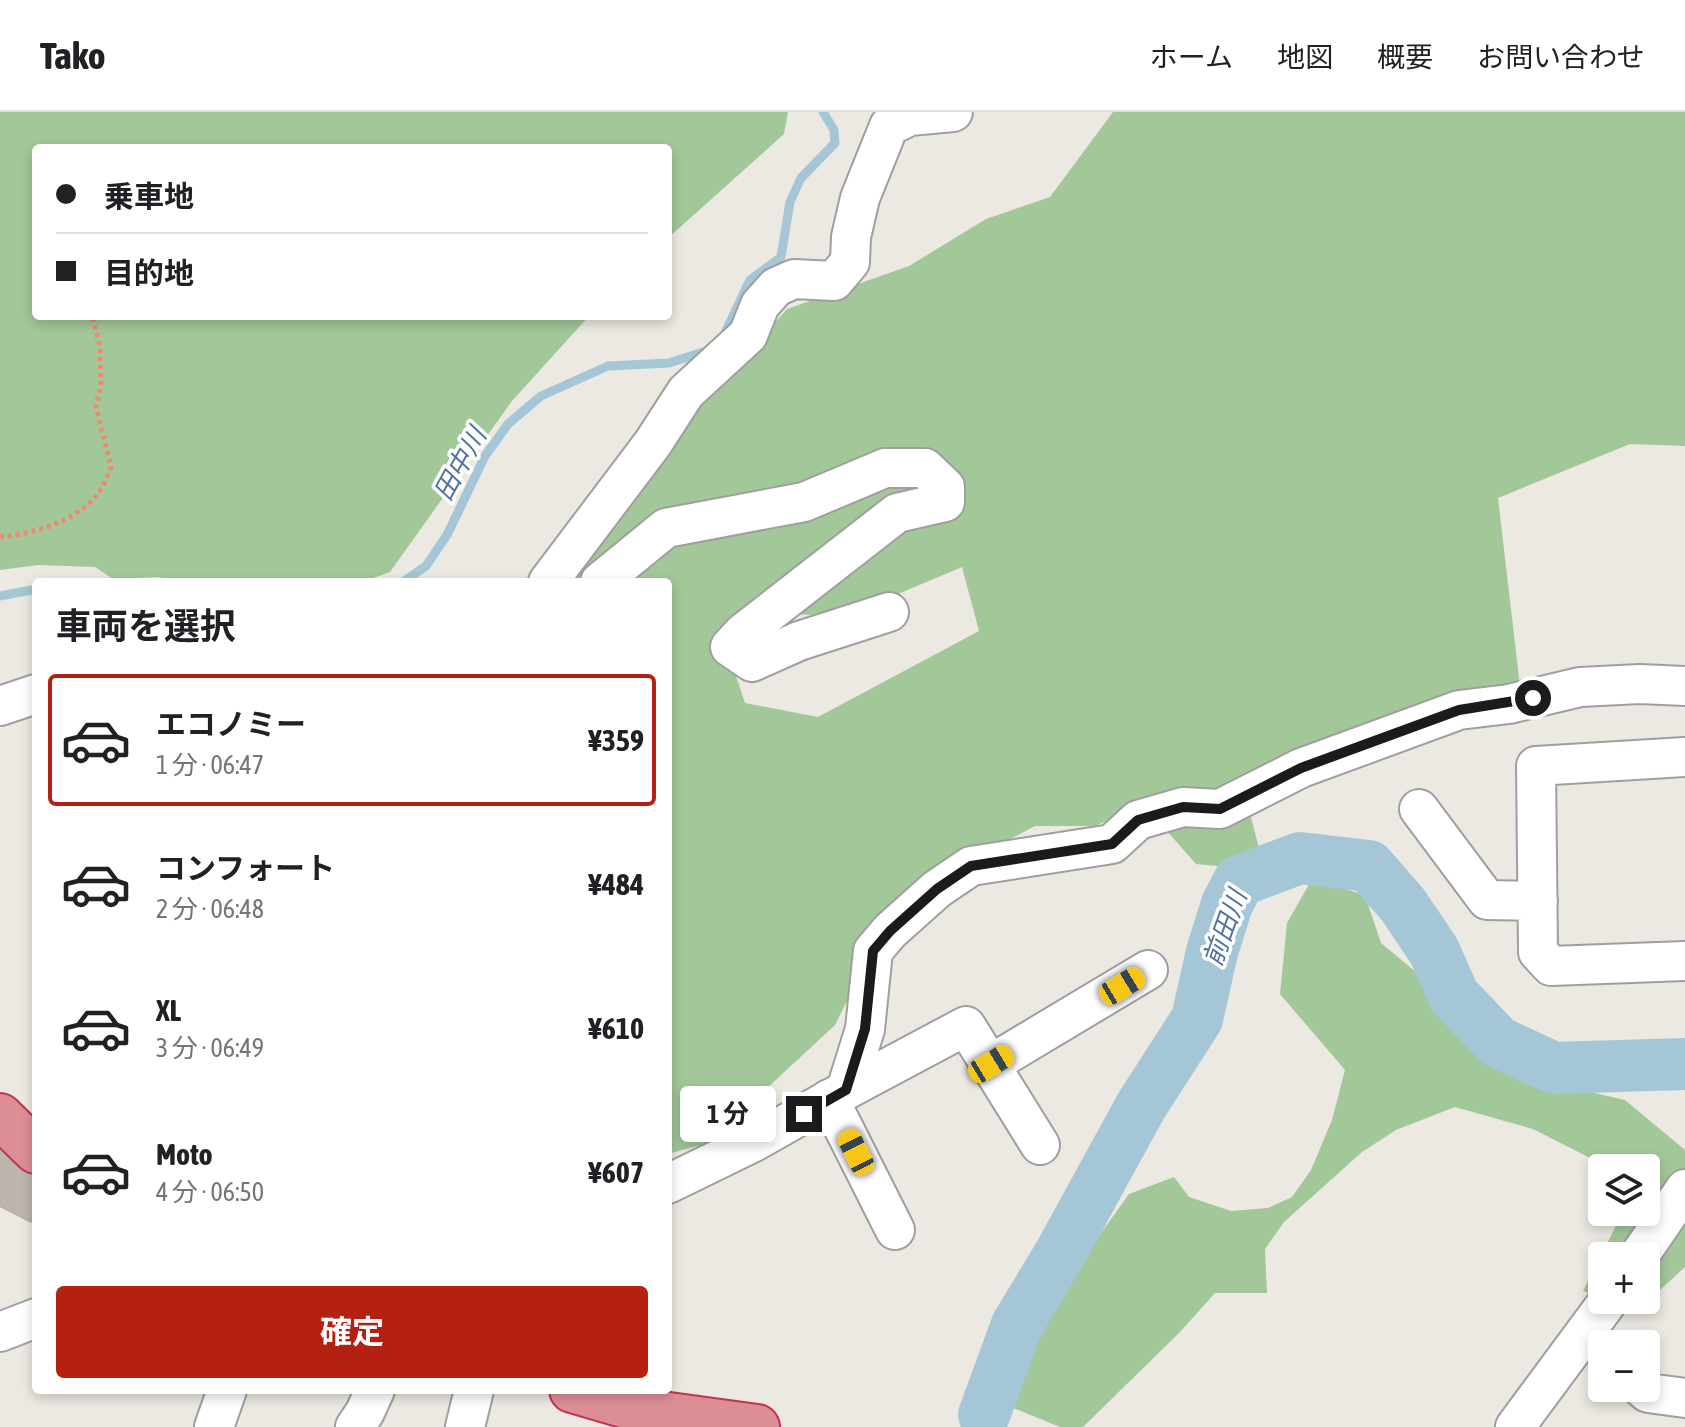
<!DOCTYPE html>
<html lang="ja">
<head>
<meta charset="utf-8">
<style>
	body { margin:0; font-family:"Asap Condensed","Noto Sans JP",sans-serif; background:#f2f2f2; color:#202124; height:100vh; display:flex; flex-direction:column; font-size:30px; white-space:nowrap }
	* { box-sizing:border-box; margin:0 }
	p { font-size:26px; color:#757577 }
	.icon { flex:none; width:44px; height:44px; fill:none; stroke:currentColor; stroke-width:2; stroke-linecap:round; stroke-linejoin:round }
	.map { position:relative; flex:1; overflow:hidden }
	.panel { position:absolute; left:32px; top:466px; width:640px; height:816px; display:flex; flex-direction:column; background:#fff; border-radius:8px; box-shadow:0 4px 12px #0003 }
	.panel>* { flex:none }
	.hud { position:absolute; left:32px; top:32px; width:640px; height:176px; border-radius:8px; box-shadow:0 4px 12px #0003; display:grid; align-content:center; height:176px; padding:0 24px; background:#fff }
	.fabs { position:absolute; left:1588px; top:1042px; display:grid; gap:16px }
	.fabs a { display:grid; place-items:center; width:72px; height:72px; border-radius:8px; background:#fff; box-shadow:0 4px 12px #0003; font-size:40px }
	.end { position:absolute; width:36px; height:36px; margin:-18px; border:10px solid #1b1b1b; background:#fff; box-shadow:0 0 0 4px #fff }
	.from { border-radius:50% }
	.bubble { position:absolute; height:56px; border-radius:8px; background:#fff; box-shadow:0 4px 12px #0003; font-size:26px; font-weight:700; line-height:56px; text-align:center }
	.car { position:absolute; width:24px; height:48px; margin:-24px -12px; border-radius:10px; box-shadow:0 0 6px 2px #0007; background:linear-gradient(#f5c518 24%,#345 0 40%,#f5c518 0 76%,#345 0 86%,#f5c518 0) }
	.hud b { display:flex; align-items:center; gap:28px; height:76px; font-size:30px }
	.hud b+b { border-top:2px solid #e0e0e0 }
	.hud i { width:20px; height:20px; background:#202124 }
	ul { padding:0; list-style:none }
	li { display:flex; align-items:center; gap:24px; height:132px; margin:0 16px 12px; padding:0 8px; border:4px solid transparent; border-radius:8px }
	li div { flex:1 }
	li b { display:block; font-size:30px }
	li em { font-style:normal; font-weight:700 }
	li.active { border-color:#b42111 }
	li>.icon { width:72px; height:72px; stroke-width:1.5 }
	h2 { padding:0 24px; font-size:36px; line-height:96px }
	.action { display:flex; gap:16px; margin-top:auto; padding:16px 24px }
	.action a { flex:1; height:92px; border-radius:8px; background:#b42111; color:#fff; font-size:32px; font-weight:700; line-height:92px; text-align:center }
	header { display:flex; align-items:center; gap:48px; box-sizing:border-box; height:112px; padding:0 40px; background:#fff; border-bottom:2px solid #e0e0e0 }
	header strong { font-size:38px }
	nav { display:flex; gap:44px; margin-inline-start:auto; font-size:28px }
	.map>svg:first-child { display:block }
	.forest { fill:#a2c799; fill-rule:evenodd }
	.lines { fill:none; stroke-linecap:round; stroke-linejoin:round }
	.stream { stroke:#a5c6d6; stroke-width:9 }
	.river { stroke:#a5c6d6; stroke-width:52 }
	.building { fill:#bbb5ae; stroke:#bcb1a5; stroke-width:2 }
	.minor-casing { stroke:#9f9f9f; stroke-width:42 }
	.highway-casing { stroke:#c53256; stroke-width:48 }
	.path { stroke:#ed8a71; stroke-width:5; stroke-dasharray:4 4; stroke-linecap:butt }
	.minor { stroke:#fff; stroke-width:38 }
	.highway { stroke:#dd8e95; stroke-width:44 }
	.route { stroke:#1b1b1b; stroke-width:10 }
	.labels { text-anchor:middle; stroke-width:7; stroke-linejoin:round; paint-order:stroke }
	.water-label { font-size:26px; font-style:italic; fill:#5171a1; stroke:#fff }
</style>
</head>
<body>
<header>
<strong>Tako</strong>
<nav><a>ホーム</a><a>地図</a><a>概要</a><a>お問い合わせ</a></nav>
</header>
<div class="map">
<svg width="1685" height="1315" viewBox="0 0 1685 1315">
	<rect width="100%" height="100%" fill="#ebe9e1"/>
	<!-- forest -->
	<path class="forest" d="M0,0H788L784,22L668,126V36H36V204H589L512,289L390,460L362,470H175L159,465L113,467L95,455L38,453L0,458Z
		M1113,0H1685V334L1630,332L1498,386L1521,583L1458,581L1240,664L1259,736L1229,755L1196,752L1143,692L1095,714H1035L899,785L835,913L708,1031L668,1042V470H567L703,291L787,197L909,154L986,107L1050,85ZM962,455L979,519L818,605L745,591L733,555L785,502L846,504Z
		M1312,767L1365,783L1381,831L1416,860L1514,963L1625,988L1685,1038V1155L1635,1201L1605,1188H1646V1144H1602V1187L1583,1179L1623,1100H1646V1056H1610L1533,1017L1455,995L1396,1018L1362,1040L1284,1110L1265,1137L1267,1181H1215L1180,1220L1083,1315H1060L1006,1293L1022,1231L1129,1082L1174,1065L1189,1085L1231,1099L1268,1096L1292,1085L1311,1058L1332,1008L1345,958L1280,882L1287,811Z"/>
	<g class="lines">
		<!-- stream -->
		<path class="stream" d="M724,223L750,168L781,145L790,90L801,66L835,31L834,18L823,0
			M403,470L426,454L447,423L485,344L508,312L541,284L608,254L669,251L709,238
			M0,484L36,477"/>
		<!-- river -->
		<path class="river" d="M984,1303L1017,1213L1061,1140L1141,994L1197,907L1212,840L1227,792L1239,769L1300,746L1369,754L1403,793L1434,839L1454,884L1498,930L1554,956L1685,952"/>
	</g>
	<!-- building -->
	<path class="building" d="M0,1037L36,1056V1101L31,1110L0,1094Z"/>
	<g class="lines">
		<!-- minor casing -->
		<g class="minor-casing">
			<path id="minor" d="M548,470L653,331L686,280L748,223L760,193L776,175L794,167L834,169L850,150L851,125L860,86L889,14L910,4L953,0
				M600,470L666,416L804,390L885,356H925L945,375V390L897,401L743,521L730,535L752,550L799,529L889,500
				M0,594L36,582
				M1685,645L1536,654L1538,840L1551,854L1685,849
				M1419,697L1487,788L1538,789
				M991,952L1148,858
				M846,978L966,914L1040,1033
				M829,987L895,1118
				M668,1072L752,1031L846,978L865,917L873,839L890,819L937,777L971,754L1112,732L1138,708L1183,695L1220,697L1301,656L1459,598L1509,592L1580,575L1640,572L1685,574
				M1639,1144L1685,1077
				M0,1220L36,1206
				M1642,1276L1648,1281L1685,1286
				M214,1315L227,1278
				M355,1315L365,1300L375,1278
				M465,1315L474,1278
				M1515,1315L1609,1188"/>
		</g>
		<!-- highway casing -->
		<g class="highway-casing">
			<path id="highway" d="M0,1004L36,1039
				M572,1278L647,1300L757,1315"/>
		</g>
		<!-- path -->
		<path class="path" d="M36,60V85
			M0,425C33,421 74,411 97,383C103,376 107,364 111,355L96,295L101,273L100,234L92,204"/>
		<!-- minor -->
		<use href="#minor" class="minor"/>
		<!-- highway -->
		<use href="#highway" class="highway"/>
	</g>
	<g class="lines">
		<!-- route -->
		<path class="route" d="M804,1002L846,978L865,917L873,839L890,819L937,777L971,754L1112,732L1138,708L1183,695L1220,697L1301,656L1459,598L1533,586"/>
	</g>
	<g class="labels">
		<!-- water labels -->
		<g class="water-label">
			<text transform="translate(460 352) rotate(-61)" y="9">田中川</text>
			<text transform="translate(1225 816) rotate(-70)" y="9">前田川</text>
		</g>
	</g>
</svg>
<div class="fabs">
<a><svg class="icon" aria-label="layers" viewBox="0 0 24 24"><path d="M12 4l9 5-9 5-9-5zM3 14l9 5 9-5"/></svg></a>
<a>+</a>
<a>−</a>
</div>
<i class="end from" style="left:1533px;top:586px"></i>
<i class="end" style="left:804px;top:1002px"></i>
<div class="bubble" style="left:680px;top:974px;width:96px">1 分</div>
<i class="car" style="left:1122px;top:874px;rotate:59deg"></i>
<i class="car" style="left:991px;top:952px;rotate:59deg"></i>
<i class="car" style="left:856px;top:1040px;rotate:333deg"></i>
<div class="hud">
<b><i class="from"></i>乗車地</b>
<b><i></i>目的地</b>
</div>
<section class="panel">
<h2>車両を選択</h2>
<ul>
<li class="active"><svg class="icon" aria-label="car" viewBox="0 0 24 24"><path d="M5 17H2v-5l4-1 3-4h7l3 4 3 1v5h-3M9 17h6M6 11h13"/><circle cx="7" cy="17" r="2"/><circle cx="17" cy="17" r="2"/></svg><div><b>エコノミー</b><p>1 分 · 06:47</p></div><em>¥359</em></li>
<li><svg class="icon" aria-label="car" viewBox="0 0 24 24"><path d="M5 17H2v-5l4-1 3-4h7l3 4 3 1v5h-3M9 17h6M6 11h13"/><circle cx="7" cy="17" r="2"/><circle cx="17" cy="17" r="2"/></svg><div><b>コンフォート</b><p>2 分 · 06:48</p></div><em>¥484</em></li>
<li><svg class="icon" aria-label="car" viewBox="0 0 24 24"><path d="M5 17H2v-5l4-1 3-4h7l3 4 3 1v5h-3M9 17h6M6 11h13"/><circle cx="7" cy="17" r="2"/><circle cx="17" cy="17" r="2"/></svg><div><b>XL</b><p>3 分 · 06:49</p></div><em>¥610</em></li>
<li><svg class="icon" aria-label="car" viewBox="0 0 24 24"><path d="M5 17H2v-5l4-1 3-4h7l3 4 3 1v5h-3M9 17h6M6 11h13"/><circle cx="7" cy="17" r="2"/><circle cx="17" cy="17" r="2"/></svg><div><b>Moto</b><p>4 分 · 06:50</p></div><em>¥607</em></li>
</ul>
<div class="action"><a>確定</a></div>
</section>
</div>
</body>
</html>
